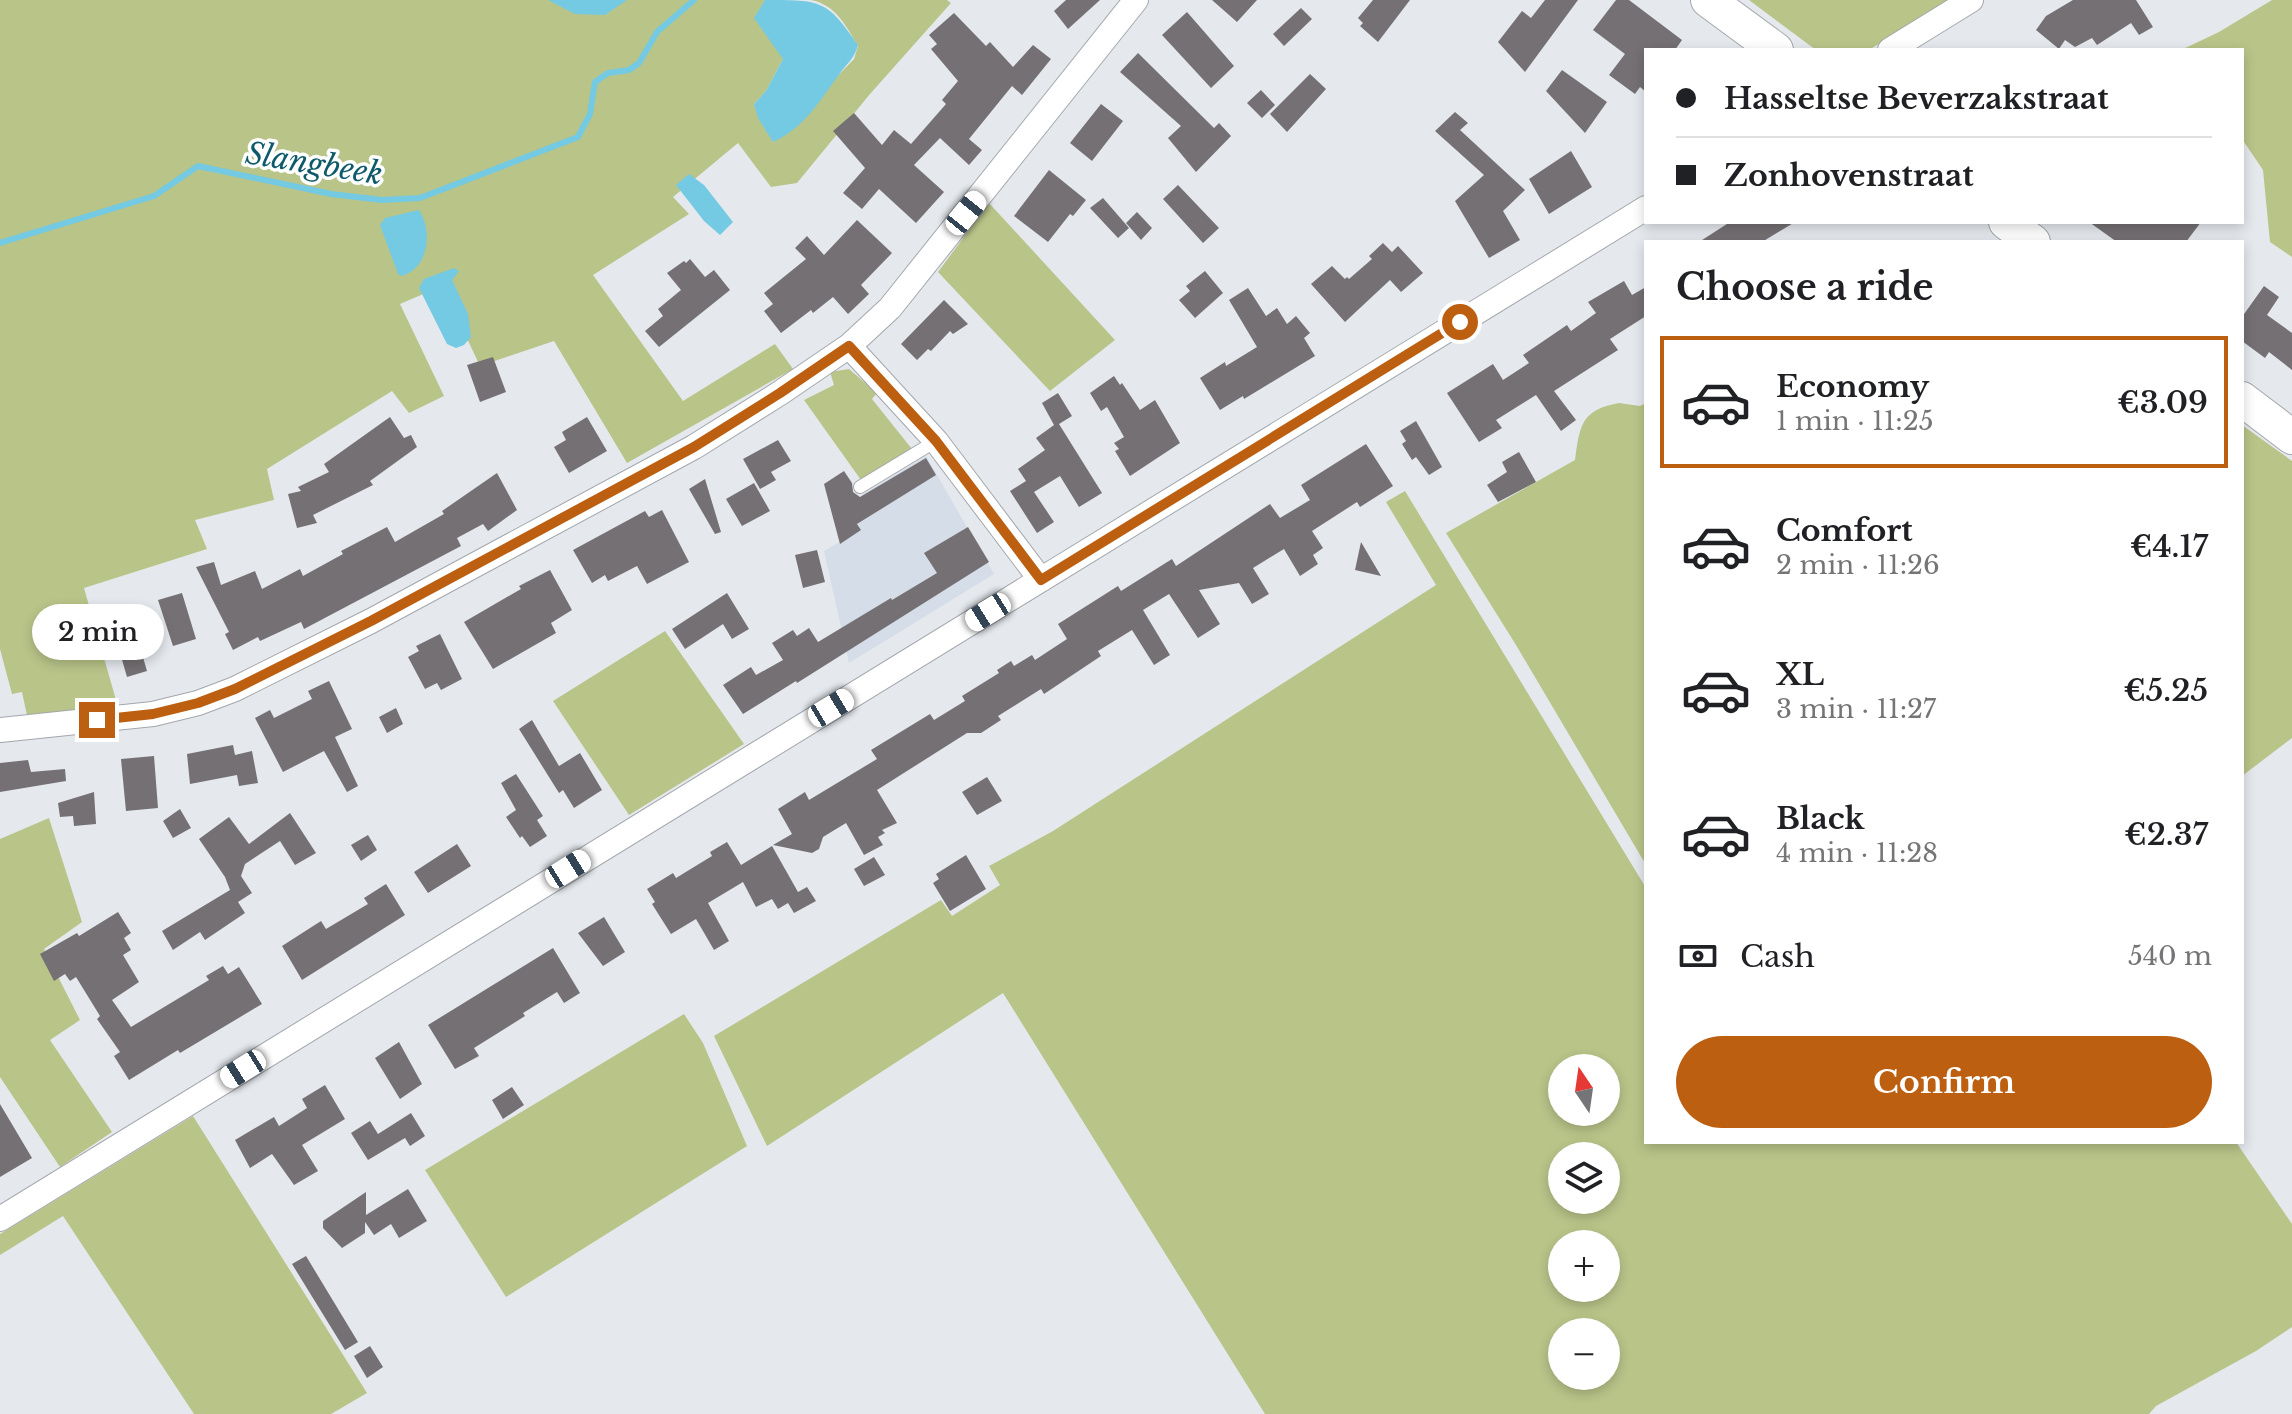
<!DOCTYPE html>
<html lang="en">
<head>
<meta charset="utf-8">
<style>
	body { margin:0; font-family:"Libre Baskerville",serif; background:#f2f2f2; color:#202124; height:100vh; display:flex; flex-direction:column; font-size:30px; white-space:nowrap }
	* { box-sizing:border-box; margin:0 }
	p { font-size:26px; color:#757577 }
	.icon { flex:none; width:44px; height:44px; fill:none; stroke:currentColor; stroke-width:2; stroke-linecap:round; stroke-linejoin:round }
	.map { position:relative; flex:1; overflow:hidden }
	.drawer { position:absolute; left:1644px; top:240px; width:600px; height:904px; display:flex; flex-direction:column; background:#fff; border-radius:0px; box-shadow:0 4px 12px #0003 }
	.drawer>* { flex:none }
	.top-card { position:absolute; left:1644px; top:48px; width:600px; height:176px; border-radius:0px; box-shadow:0 4px 12px #0003; display:grid; align-content:center; height:176px; padding:0 32px; background:#fff }
	.needle { width:52px; rotate:347deg }
	.buttons { position:absolute; left:1548px; top:1054px; display:grid; gap:16px }
	.buttons a { display:grid; place-items:center; width:72px; height:72px; border-radius:50%; background:#fff; box-shadow:0 4px 12px #0003; font-size:40px }
	.end { position:absolute; width:36px; height:36px; margin:-18px; border:10px solid #bc5f11; background:#fff; box-shadow:0 0 0 4px #fff }
	.from { border-radius:50% }
	.bubble { position:absolute; height:56px; border-radius:28px; background:#fff; box-shadow:0 4px 12px #0003; font-size:26px; font-weight:600; line-height:56px; text-align:center }
	.car { position:absolute; width:24px; height:48px; margin:-24px -12px; border-radius:10px; box-shadow:0 0 6px 2px #0007; background:linear-gradient(#fff 24%,#345 0 40%,#fff 0 76%,#345 0 86%,#fff 0) }
	.top-card b { display:flex; align-items:center; gap:28px; height:76px; font-size:30px }
	.top-card b+b { border-top:2px solid #e0e0e0 }
	.top-card i { width:20px; height:20px; background:#202124 }
	ul { padding:0; list-style:none }
	li { display:flex; align-items:center; gap:24px; height:132px; margin:0 16px 12px; padding:0 16px; border:4px solid transparent; border-radius:0px }
	li div { flex:1 }
	li b { display:block; font-size:30px }
	li em { font-style:normal; font-weight:600 }
	li.active { border-color:#bc5f11 }
	li>.icon { width:72px; height:72px; stroke-width:1.5 }
	h2 { padding:0 32px; font-size:36px; line-height:96px }
	.pay { display:flex; align-items:center; gap:20px; height:88px; padding:0 32px; font-size:30px }
	.pay p { margin-inline-start:auto }
	.action { display:flex; gap:16px; margin-top:auto; padding:16px 32px }
	.action a { flex:1; height:92px; border-radius:48px; background:#bc5f11; color:#fff; font-size:32px; font-weight:600; line-height:92px; text-align:center }
	.map>svg:first-child { display:block }
	.built { fill:#d4dde8 }
	.green { fill:#b9c489; fill-rule:evenodd }
	.water { fill:#73cae2 }
	.lines { fill:none; stroke-linecap:round; stroke-linejoin:round }
	.stream { stroke:#73cae2; stroke-width:6 }
	.building { fill:#747073 }
	.lane-casing { stroke:#a3a7ac; stroke-width:14 }
	.street-casing { stroke:#a3a7ac; stroke-width:26 }
	.secondary-casing { stroke:#a3a7ac; stroke-width:36 }
	.lane { stroke:#fff; stroke-width:12 }
	.street { stroke:#fff; stroke-width:24 }
	.secondary { stroke:#fff; stroke-width:34 }
	.route { stroke:#bc5f11; stroke-width:10 }
	.labels { text-anchor:middle; stroke-width:7; stroke-linejoin:round; paint-order:stroke }
	.water-label { font-size:30px; font-style:italic; fill:#0f5a6a; stroke:#fff }
</style>
</head>
<body>
<div class="map">
<svg width="2292" height="1414" viewBox="0 0 2292 1414">
	<rect width="100%" height="100%" fill="#e5e9ee"/>
	<!-- built -->
	<path class="built" d="M926,456L994,574L849,663L824,551L861,530L858,524L873,514L862,495Z"/>
	<!-- green -->
	<path class="green" d="M0,0H769L783,59L766,91L754,104L773,142L854,59L858,46C846,26 836,5 811,0H947L951,3L870,94L797,183L771,187L738,143L673,197L689,214L593,275L683,401L775,344L793,369L627,463L554,341L480,366L442,286L400,304L444,396L409,413L392,391L267,469L274,500L195,520L207,549L84,588L118,707L28,720L22,692L12,694L0,649Z
		M1749,0H1949L1869,50H1816Z
		M2272,0H2292V257L2270,242L2263,170L2242,139V50H2181L2219,32Z
		M989,203L1115,340L1050,391L938,272Z
		M849,369L877,393L872,399L912,449L861,480L804,400L834,385L830,372Z
		M1619,403L1640,406L1646,403V865L1516,645L1446,533L1575,460C1580,425 1581,410 1619,403Z
		M2242,425L2292,461V738L2242,776Z
		M1405,491L1646,888V1142H2236L2292,1224V1327L2256,1351L2156,1406L2149,1414H1265L1003,993L767,1146L714,1036L941,900L952,916L1000,885L989,866L1053,831L1436,585L1386,502ZM1562,1068H1606V1112H1562ZM1562,1156H1606V1200H1562ZM1562,1244H1606V1288H1562ZM1562,1332H1606V1376H1562Z
		M665,631L744,744L629,815L553,701Z
		M49,818L82,922L44,949L80,1020L50,1040L112,1132L60,1167L0,1077V839Z
		M684,1014L703,1043L747,1146L506,1297L425,1170Z
		M193,1116L367,1393L331,1414H194L63,1216L0,1255V1234Z"/>
	<!-- water -->
	<path class="water" d="M548,0H627L605,15L575,14Z
		M765,0C822,0 827,0 858,45C854,60 846,64 838,76C818,103 804,128 773,142L758,118L754,104L766,91L783,59L754,18Z
		M689,174L704,185L733,222L720,235L704,221L676,185Z
		M419,210C433,231 429,269 401,276L398,274L380,225L385,218Z
		M454,268L459,271L452,280L468,314L471,337L464,345L456,348L447,344L419,288L424,279Z"/>
	<g class="lines">
		<!-- stream -->
		<path class="stream" d="M0,243L154,196L198,166L331,194L382,200L420,198L578,137L590,114L595,82L608,73L629,70L639,63L657,32L694,0"/>
	</g>
	<!-- building -->
	<path class="building" d="M1066,0H1100L1068,29L1054,11Z
		M1212,0H1257L1237,22Z
		M1373,0H1410L1378,42L1360,26L1363,23L1358,18Z
		M1545,0H1578L1525,72L1498,42L1522,11L1531,18Z
		M1616,0H1629L1682,40L1675,50H1646V92L1640,87L1635,94L1609,75L1625,54L1593,30Z
		M2073,0H2136L2153,27L2139,35L2131,23L2097,45L2092,38L2075,47L2065,40L2059,49L2036,30L2046,16Z
		M1301,8L1312,19L1284,46L1273,34Z
		M1187,12L1234,66L1211,88L1162,35Z
		M954,13L986,46L990,42L1013,67L1033,45L1051,59L1022,95L1012,86L969,139L982,150L969,165L940,138L914,165L944,192L916,223L879,189L862,209L843,193L865,168L833,131L854,113L882,145L894,130L911,144L946,104L942,100L958,81L931,49L937,44L929,35Z
		M1138,53L1214,128L1219,123L1231,136L1196,172L1168,138L1181,126L1120,72Z
		M1562,70L1607,102L1585,133L1546,91Z
		M1310,74L1326,89L1287,132L1270,114Z
		M1261,90L1275,105L1262,118L1247,103Z
		M1101,104L1123,121L1092,161L1070,143Z
		M1455,112L1468,123L1460,130L1525,190L1503,211L1520,240L1489,258L1455,201L1484,175L1435,131Z
		M1571,151L1592,187L1549,214L1529,179Z
		M1049,170L1086,200L1073,216L1070,214L1048,242L1014,216Z
		M1178,185L1219,228L1203,243L1163,199Z
		M1103,198L1129,228L1118,238L1090,208Z
		M1137,212L1152,228L1141,240L1126,223Z
		M857,220L892,253L861,285L869,294L848,314L833,297L813,313L811,310L781,333L764,311L773,304L764,293L806,259L795,248L807,236L824,255Z
		M1730,222H1795L1762,242H1699Z
		M2089,222H2201L2186,242H2117Z
		M1383,243L1392,252L1398,246L1423,273L1401,292L1390,280L1345,322L1311,284L1332,266L1345,279L1347,277L1349,279L1372,259L1369,256Z
		M690,259L705,277L714,270L730,290L659,347L645,331L663,316L658,309L681,290L667,273L684,261L686,263Z
		M1205,271L1223,293L1195,318L1179,300L1190,291L1186,286Z
		M1624,281L1632,295L1646,287V316L1610,339L1618,350L1554,391L1576,420L1561,431L1536,395L1496,420L1502,428L1479,442L1447,393L1493,364L1503,380L1529,363L1523,355L1567,325L1571,331L1596,313L1588,302Z
		M2264,286L2279,297L2267,315L2292,333V370L2269,352L2265,358L2242,341V317Z
		M1248,288L1266,316L1277,308L1287,324L1296,316L1310,333L1304,338L1315,356L1244,399L1243,396L1220,410L1200,378L1225,362L1226,366L1257,347L1229,300Z
		M944,300L968,324L953,334L950,331L931,351L928,349L917,360L901,344Z
		M493,357L506,392L480,402L467,365Z
		M1114,376L1120,385L1122,383L1140,410L1155,400L1180,443L1130,476L1115,451L1119,449L1114,443L1124,437L1107,407L1101,411L1090,393Z
		M1058,393L1072,416L1059,424L1102,493L1079,507L1060,476L1034,492L1054,522L1037,533L1010,491L1026,481L1018,469L1045,450L1036,438L1054,425L1042,403Z
		M390,417L404,438L411,435L417,447L370,481L373,485L313,515L317,523L297,528L288,494L301,491L298,487L329,472L324,464Z
		M587,417L607,451L569,473L554,447L566,440L562,432Z
		M1416,421L1442,467L1429,475L1416,457L1412,460L1402,444L1406,441L1400,431Z
		M778,440L791,461L771,472L776,480L760,489L743,459Z
		M1366,444L1393,486L1360,507L1357,502L1312,531L1323,548L1313,555L1318,564L1300,576L1284,549L1253,568L1269,594L1252,604L1239,583L1199,590L1220,624L1198,638L1169,594L1143,610L1170,655L1154,665L1132,630L1098,651L1101,656L1044,694L1041,689L998,716L1001,720L981,733H967L877,790L897,823L882,830L885,833L878,837L883,845L864,855L846,823L823,837L819,849L812,853L773,845L792,834L778,809L805,792L809,800L877,759L871,750L930,714L934,720L965,701L962,696L999,673L997,670L1011,661L1014,666L1032,655L1035,660L1067,639L1058,624L1118,586L1121,591L1172,559L1176,566L1270,504L1280,518L1310,500L1301,485Z
		M1519,452L1536,482L1498,502L1487,485L1507,472L1502,462Z
		M926,458L936,475L857,524L861,530L840,544L824,484L844,471L852,483L853,492L860,497Z
		M497,473L517,510L488,531L483,524L457,538L461,546L304,629L301,622L260,641L258,637L233,650L225,634L229,632L196,567L214,562L221,585L255,571L262,589L300,569L303,576L343,554L341,551L387,527L395,542L444,514L442,511Z
		M705,479L721,532L715,534L689,489Z
		M754,483L770,511L742,526L726,499Z
		M662,510L689,562L647,584L637,566L608,581L605,575L592,583L573,550L645,511L649,517Z
		M968,527L989,562L797,683L796,681L743,714L723,685L751,667L756,675L783,660L772,643L793,630L797,636L809,628L818,642L891,598L892,600L937,573L924,553Z
		M1361,542L1381,576L1355,570Z
		M817,550L825,582L803,588L795,555Z
		M550,570L572,610L551,623L556,633L493,669L464,622L521,589L519,586Z
		M182,593L196,639L173,646L158,600Z
		M727,593L749,629L732,639L723,624L685,649L672,629Z
		M130,613L147,671L127,677L110,618Z
		M440,634L462,679L441,690L437,683L425,689L408,657L419,651L416,646Z
		M329,681L352,729L335,737L358,786L347,792L324,751L283,772L255,718L270,710L274,718L312,699L308,691Z
		M396,708L403,724L387,733L379,717Z
		M532,720L559,766L580,753L602,790L574,808L563,790L559,793L519,729Z
		M233,745L235,755L252,751L258,783L239,786L237,775L190,784L187,754Z
		M154,756L158,808L126,811L121,759Z
		M28,760L31,772L65,769L66,781L0,792V763Z
		M516,774L543,816L537,820L547,836L530,847L522,836L520,838L506,817L516,810L501,783Z
		M987,777L1002,801L977,815L962,792Z
		M94,792L96,824L74,826L73,816L60,817L58,803Z
		M180,809L191,828L173,838L163,821Z
		M290,813L316,853L295,865L280,841L245,864L241,876L252,893L238,902L245,913L205,940L200,932L173,950L162,931L230,890L225,877L199,839L229,817L249,844Z
		M368,835L377,850L361,861L351,845Z
		M727,842L741,865L772,846L798,892L807,887L816,901L794,913L788,903L778,909L772,899L756,907L743,882L708,903L729,941L714,950L696,919L671,934L652,904L655,902L647,889L673,873L676,878L712,856L710,852Z
		M457,844L471,866L428,893L414,872Z
		M966,855L986,889L950,911L933,883L939,879L936,874Z
		M874,857L885,875L864,886L854,869Z
		M386,884L405,915L302,980L282,946L321,921L326,929L368,904L364,898Z
		M118,912L131,933L124,938L131,950L123,955L139,982L112,1000L131,1027L209,980L206,976L223,966L228,974L239,967L262,1004L180,1053L178,1050L129,1080L114,1056L120,1052L97,1019L100,1016L76,977L70,981L65,974L54,981L40,954L77,933L79,936Z
		M604,917L625,952L603,966L578,933Z
		M553,948L580,993L564,1003L557,992L523,1013L525,1016L474,1048L479,1056L455,1069L428,1025Z
		M399,1042L422,1084L400,1099L375,1058Z
		M325,1085L345,1119L302,1145L318,1171L294,1185L272,1154L250,1168L235,1140L274,1117L279,1126L307,1108L302,1099Z
		M512,1087L524,1105L503,1119L492,1100Z
		M0,1104L32,1158L0,1177Z
		M411,1113L425,1136L410,1146L405,1138L368,1160L351,1133L370,1121L378,1134Z
		M408,1189L427,1221L399,1238L391,1224L374,1235L365,1222V1233L342,1248L323,1228V1221L366,1192V1215Z
		M306,1256L358,1342L345,1350L292,1264Z
		M370,1346L383,1367L367,1378L354,1356Z"/>
	<g class="lines">
		<!-- lane casing -->
		<g class="lane-casing">
			<path id="lane" d="M860,487L936,441"/>
		</g>
		<!-- street casing -->
		<g class="street-casing">
			<path id="street" d="M1890,50L1971,0
				M849,346L936,441L1041,580
				M0,730L153,714L198,703L235,689L371,621L694,447L780,393L849,346L890,308L1136,0
				M0,1219L1646,208"/>
		</g>
		<!-- secondary casing -->
		<g class="secondary-casing">
			<path id="secondary" d="M1708,0L1776,50
				M2006,222L2033,242
				M2242,399L2292,437"/>
		</g>
		<!-- lane -->
		<use href="#lane" class="lane"/>
		<!-- street -->
		<use href="#street" class="street"/>
		<!-- secondary -->
		<use href="#secondary" class="secondary"/>
	</g>
	<g class="lines">
		<!-- route -->
		<path class="route" d="M97,720L153,714L198,703L235,689L371,621L694,447L780,393L849,346L936,441L1041,580L1460,322"/>
	</g>
	<g class="labels">
		<!-- water labels -->
		<g class="water-label">
			<text transform="translate(314 164) rotate(9)" y="10">Slangbeek</text>
		</g>
	</g>
</svg>
<div class="buttons">
<a><svg class="needle" viewBox="-14 -14 28 28"><path d="M0-13l5 13h-10z" fill="#e53935"/><path d="M0 13l5-13h-10z" fill="#757577"/></svg></a>
<a><svg class="icon" aria-label="layers" viewBox="0 0 24 24"><path d="M12 4l9 5-9 5-9-5zM3 14l9 5 9-5"/></svg></a>
<a>+</a>
<a>−</a>
</div>
<i class="end from" style="left:1460px;top:322px"></i>
<i class="end" style="left:97px;top:720px"></i>
<div class="bubble" style="left:32px;top:604px;width:132px">2 min</div>
<i class="car" style="left:966px;top:213px;rotate:39deg"></i>
<i class="car" style="left:988px;top:612px;rotate:238deg"></i>
<i class="car" style="left:831px;top:708px;rotate:59deg"></i>
<i class="car" style="left:568px;top:869px;rotate:58deg"></i>
<i class="car" style="left:243px;top:1069px;rotate:238deg"></i>
<div class="top-card">
<b><i class="from"></i>Hasseltse Beverzakstraat</b>
<b><i></i>Zonhovenstraat</b>
</div>
<section class="drawer">
<h2>Choose a ride</h2>
<ul>
<li class="active"><svg class="icon" aria-label="car" viewBox="0 0 24 24"><path d="M5 17H2v-5l4-1 3-4h7l3 4 3 1v5h-3M9 17h6M6 11h13"/><circle cx="7" cy="17" r="2"/><circle cx="17" cy="17" r="2"/></svg><div><b>Economy</b><p>1 min · 11:25</p></div><em>€3.09</em></li>
<li><svg class="icon" aria-label="car" viewBox="0 0 24 24"><path d="M5 17H2v-5l4-1 3-4h7l3 4 3 1v5h-3M9 17h6M6 11h13"/><circle cx="7" cy="17" r="2"/><circle cx="17" cy="17" r="2"/></svg><div><b>Comfort</b><p>2 min · 11:26</p></div><em>€4.17</em></li>
<li><svg class="icon" aria-label="car" viewBox="0 0 24 24"><path d="M5 17H2v-5l4-1 3-4h7l3 4 3 1v5h-3M9 17h6M6 11h13"/><circle cx="7" cy="17" r="2"/><circle cx="17" cy="17" r="2"/></svg><div><b>XL</b><p>3 min · 11:27</p></div><em>€5.25</em></li>
<li><svg class="icon" aria-label="car" viewBox="0 0 24 24"><path d="M5 17H2v-5l4-1 3-4h7l3 4 3 1v5h-3M9 17h6M6 11h13"/><circle cx="7" cy="17" r="2"/><circle cx="17" cy="17" r="2"/></svg><div><b>Black</b><p>4 min · 11:28</p></div><em>€2.37</em></li>
</ul>
<div class="pay"><svg class="icon" aria-label="cash" viewBox="0 0 24 24"><path d="M3 7h18v10H3z"/><circle cx="12" cy="12" r="2"/></svg>Cash<p>540 m</p></div>
<div class="action"><a>Confirm</a></div>
</section>
</div>
</body>
</html>
